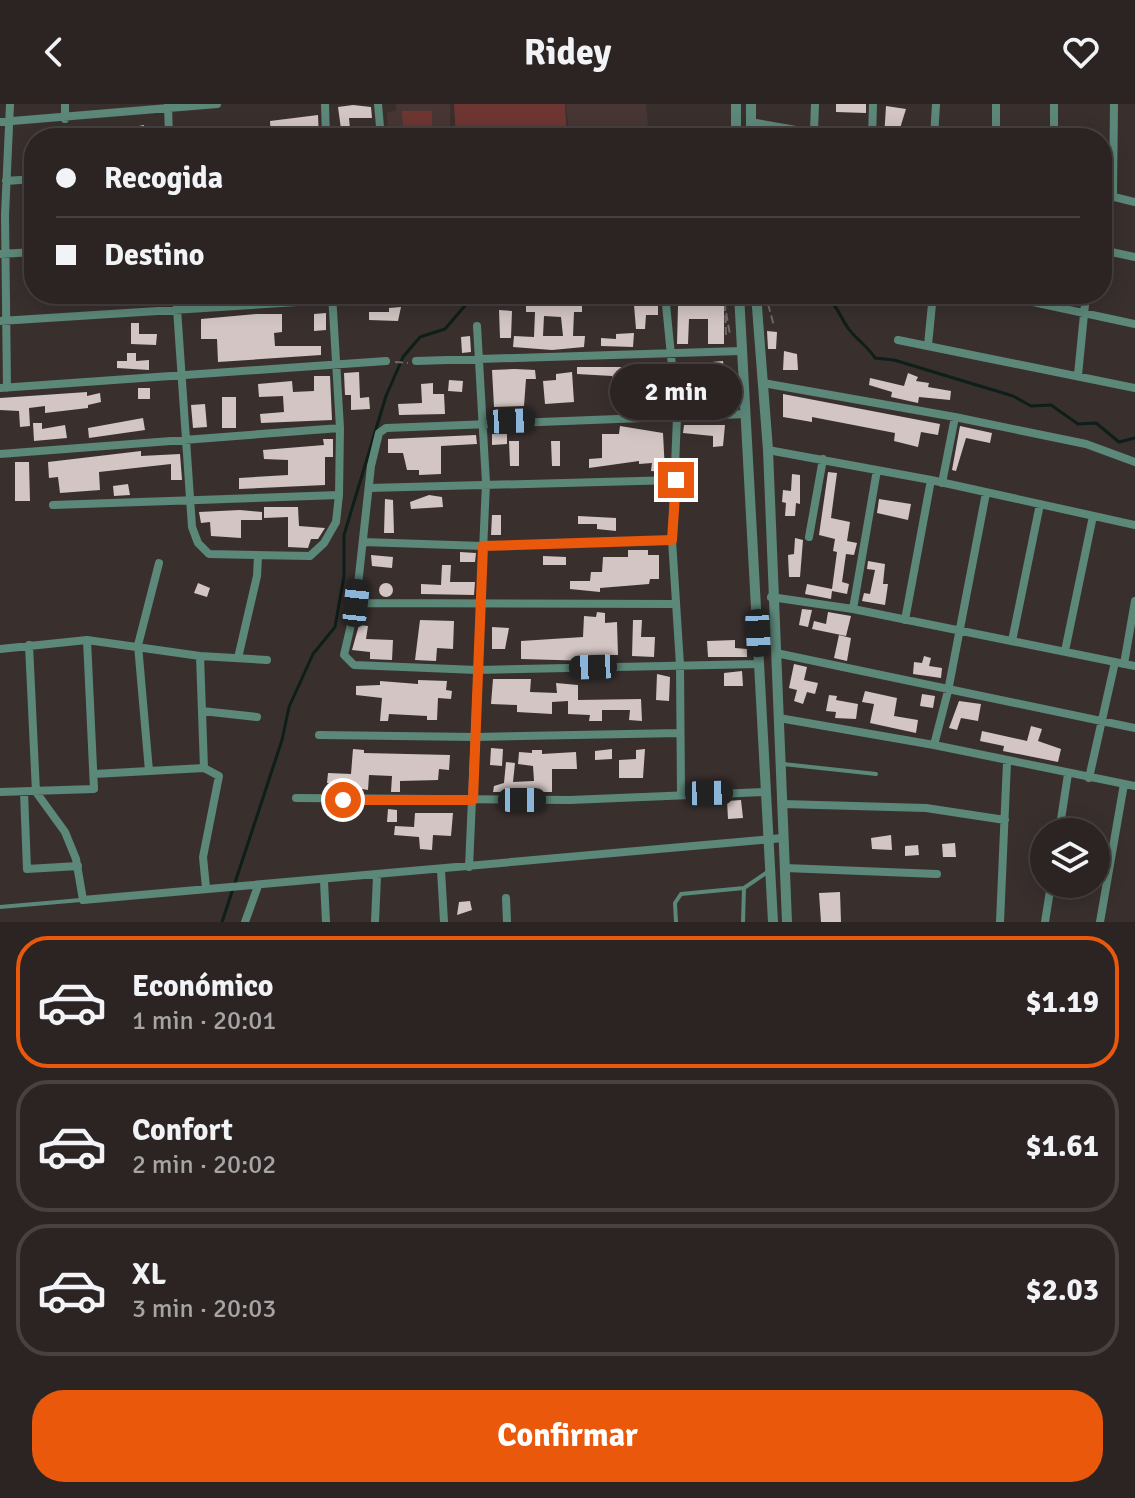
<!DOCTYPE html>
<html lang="es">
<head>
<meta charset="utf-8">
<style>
	body { margin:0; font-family:Signika,sans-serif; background:#332c2a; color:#f1f3f6; height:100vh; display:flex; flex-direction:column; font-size:30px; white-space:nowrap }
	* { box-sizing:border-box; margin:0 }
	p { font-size:26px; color:#a6a4a5 }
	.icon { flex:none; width:44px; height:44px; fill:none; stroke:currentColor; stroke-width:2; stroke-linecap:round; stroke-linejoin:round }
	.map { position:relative; height:818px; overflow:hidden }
	.side { display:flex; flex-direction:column; background:#2b2422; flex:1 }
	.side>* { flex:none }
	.guide { position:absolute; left:24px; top:24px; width:1088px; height:176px; border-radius:32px; box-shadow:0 4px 20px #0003,0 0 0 2px #474140; display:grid; align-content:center; height:176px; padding:0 32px; background:#2b2422 }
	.controls { position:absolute; left:1030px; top:714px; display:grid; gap:16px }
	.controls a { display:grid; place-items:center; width:80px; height:80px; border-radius:50%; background:#2b2422; box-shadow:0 4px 20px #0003,0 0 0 2px #474140; font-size:40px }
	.end { position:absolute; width:36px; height:36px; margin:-18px; border:10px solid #ea580c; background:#fff; box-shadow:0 0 0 4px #fff }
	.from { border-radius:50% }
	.bubble { position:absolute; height:56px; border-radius:28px; background:#2b2422; box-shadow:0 4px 20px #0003,0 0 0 2px #474140; font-size:26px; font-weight:700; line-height:56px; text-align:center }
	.car { position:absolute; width:24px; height:48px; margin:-24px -12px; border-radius:10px; box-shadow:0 0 6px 2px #0007; background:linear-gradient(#222 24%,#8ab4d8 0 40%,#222 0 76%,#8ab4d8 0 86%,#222 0) }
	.guide b { display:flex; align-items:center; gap:28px; height:76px; font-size:30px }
	.guide b+b { border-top:2px solid #474140 }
	.guide i { width:20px; height:20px; background:#f1f3f6 }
	ul { padding:14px 0 0; list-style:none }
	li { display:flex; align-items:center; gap:24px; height:132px; margin:0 16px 12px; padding:0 16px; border:4px solid #474140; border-radius:32px }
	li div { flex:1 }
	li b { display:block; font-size:30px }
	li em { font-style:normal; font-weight:700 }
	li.active { border-color:#ea580c }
	li>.icon { width:72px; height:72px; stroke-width:1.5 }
	.cta { display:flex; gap:16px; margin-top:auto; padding:16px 32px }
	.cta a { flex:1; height:92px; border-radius:32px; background:#ea580c; color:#fff; font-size:32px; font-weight:700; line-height:92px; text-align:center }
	header { display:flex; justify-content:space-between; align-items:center; height:104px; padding:0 32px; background:#2b2422; font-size:36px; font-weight:700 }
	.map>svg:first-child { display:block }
	.built { fill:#473634 }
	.green { fill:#6e3632 }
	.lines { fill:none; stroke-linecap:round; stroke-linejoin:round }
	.stream { stroke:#0e1e19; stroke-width:3 }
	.building { fill:#d2c5c3; fill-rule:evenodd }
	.path { stroke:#706866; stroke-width:2; stroke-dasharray:8 4; stroke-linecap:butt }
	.service { stroke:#5c887a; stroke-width:4 }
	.minor { stroke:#5c887a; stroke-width:8 }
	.tertiary { stroke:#5c887a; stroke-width:10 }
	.route { stroke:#ea580c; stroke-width:10 }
</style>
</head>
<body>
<header><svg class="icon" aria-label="back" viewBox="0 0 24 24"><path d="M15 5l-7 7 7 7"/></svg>Ridey<svg class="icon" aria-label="heart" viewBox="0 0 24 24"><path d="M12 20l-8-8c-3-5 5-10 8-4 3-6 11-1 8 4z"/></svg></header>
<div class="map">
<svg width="1135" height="818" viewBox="0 0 1135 818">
	<rect width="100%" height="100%" fill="#39302e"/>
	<!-- built -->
	<path class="built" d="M396,0H450V34H388L387,8L396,7Z
		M566,0H646L649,34H569Z"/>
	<!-- green -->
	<path class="green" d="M454,0H565L567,34H456Z
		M402,7H432V34H404Z"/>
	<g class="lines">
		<!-- stream -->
		<path class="stream" d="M811,190C843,198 835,210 852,229C860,238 868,243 875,254L894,256L1013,292L1031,302L1051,301L1078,320L1096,319L1119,338L1135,334
			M222,818L282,636L289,603L313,550L335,523L344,472V431L386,292L403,253L420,233L445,225L475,190"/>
	</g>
	<!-- building -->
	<path class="building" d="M836,0H866V9L836,8Z
		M353,1L371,3L372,14H349L350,25H341L338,3Z
		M886,2L906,5L897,34H884Z
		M318,11L319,34H271L270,17Z
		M144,21L145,30L124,33L123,25Z
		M575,190L596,192L595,201L582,200V208H574L573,232H585L584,243L552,246L513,243L514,232L534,233L535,208H526V196L575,197ZM544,212L561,213L563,232H543Z
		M698,190H724V240H708V215H689L688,240H677L678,202H698Z
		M658,200V211H646L645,225H636L634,201Z
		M401,203L398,217L369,216V208H389V204Z
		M499,206L512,207L511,234H500Z
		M326,209V226L314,227V210Z
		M257,210H282V228L274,229L275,242H321V251L218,258L217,235H201V215Z
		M131,219H139V230H157L156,241L131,240Z
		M767,227L777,228L776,245H768Z
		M634,229L633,243L601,242V234L616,235V230Z
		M470,232L471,248L462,249L461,233Z
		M784,247L797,250L798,266H783Z
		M127,249H136V257L149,256V266L117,264V257H127Z
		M723,257L725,276L715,278L714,270H701V259Z
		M650,262L662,263V274H649Z
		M577,263H634V274L623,273L622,289H614L612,272L577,270Z
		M515,265L535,266L536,275H526L524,302L494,303L492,266Z
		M359,268L360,294L369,293L370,305L351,306V291H345L344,269Z
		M572,268L574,298L545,300L543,277L556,276V270Z
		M908,269L918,273L916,277L929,279L928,283L951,287L950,296L919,293L918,299L891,293L892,288L869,281L870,274L904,282Z
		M314,272H330L332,316L261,319L260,310L284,308L283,292L259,293L258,280L292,277L293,288L314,287Z
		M449,276L463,277L462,288L448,287Z
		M433,279V290H444L445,310L399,311L398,300L422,299L421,280Z
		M719,279H731V293H719Z
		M138,284H150V295H138Z
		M87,288V292L100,289L101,298L88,301V304L45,309V302L29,304L30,322L20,323L19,307L0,306V294Z
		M783,290L940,320L938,331L921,328L918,343L894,337L895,329L812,313V318L783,313Z
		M222,293H236V324H222Z
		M205,300L207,323L193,324L191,301Z
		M143,314L145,326L89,334L88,324Z
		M33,319H42V325L65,321L67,334L34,337Z
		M684,321H725L723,342L713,343V332L683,329Z
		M620,322L663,329L665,368L651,367L652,359L639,360V357L589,364V355L602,354V330H619Z
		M960,322L992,329L990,339L966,334L956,367L952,366Z
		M492,330H507V340L492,341Z
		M476,331L477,340L441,342V370L419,371V366H407L403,349H388V335Z
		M323,335H333V353H325V381L239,385V374L288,371V356L264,355L263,346L324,341Z
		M509,337H519V362H510Z
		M551,337H560V362H552Z
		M141,347V352L180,350L182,376H171V360L99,368L100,386L60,389L58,373L49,374L48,358Z
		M682,354H696V367H682Z
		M15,358H29L30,397H15Z
		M828,368L837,369L831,414L850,418L847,437L857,439L854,451L846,450L842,478L849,480L847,490L832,487L831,495L805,490L807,480L832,485L837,448L833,447L835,435L819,431Z
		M792,370L800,371V400L796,399L795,412H785L786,399L782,398L783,386L791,387Z
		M128,380L130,391L114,392L113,382Z
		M429,391L442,393L443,403L411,405L410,398Z
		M385,395L393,396L394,429H384Z
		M879,395L911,400L908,416L877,409Z
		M264,403H298L299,422L325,424L318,435H311L308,444L288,443V413L264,414Z
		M240,406L262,408V416H241V434L211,432L210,418L201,419L199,408Z
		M492,411H501V431H491Z
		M578,412L616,414V427L597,425V420H578Z
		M795,434L803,436L800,473H789L788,451L794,450Z
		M628,446H648V451H659V475H650L649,480L600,484V488L570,485V477H590L591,468H602L603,453H628Z
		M460,448L476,449L475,458H460Z
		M371,451L393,453L392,464L372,462Z
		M543,452L566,453V461H543Z
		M868,457L885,460L883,480H888L885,501L862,497L864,489L870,490L875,466L867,465Z
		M442,461H451L450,478H475L474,491L421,490V480L441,481Z
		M198,479L210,484L207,493L194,489Z
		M379 486a7 7 0 1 1 14 0a7 7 0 1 1-14 0Z
		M802,505L812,506L808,523L799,521Z
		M597,508L605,509V519L617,518L618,551H607L606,555L593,557L521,555V537L583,533L584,512L596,513Z
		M828,508L851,512L846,532L812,525L814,517L826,520Z
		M420,516L454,517L453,545L437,544L436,557L415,556Z
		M633,516H642L641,533H655L654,553L632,552Z
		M359,521L368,522L366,535L393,536L392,556L370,555V548L352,546Z
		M492,523L509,524L505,545H492Z
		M839,531L851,534L847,557L834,554Z
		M735,536V544L747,545V553H708L707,537Z
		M924,552L931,554L929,562L942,564L941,574L913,570L914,558L922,559Z
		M794,560L807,563L804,576L818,579L815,590L807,588L803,600L794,597L797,586L789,584Z
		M742,567L743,582H724V569Z
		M657,570L670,573L669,597L656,596Z
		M493,575H531L530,588L557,589L556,579L578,581V596L641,595L642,617L629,616L630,606H602V617H589L590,611L568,610V597L552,598V610L517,608V601L491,600Z
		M418,576L447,577L446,586L452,587L451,595L438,594L437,616H427V612L389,610L388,617H380L382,594L356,591V582L380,581V577L418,580Z
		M865,587L897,594L894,612L918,616L916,629L870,619L874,600L862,598Z
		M922,590L935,592L933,604L920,602Z
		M829,591L837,592L836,596L858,600L856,615L835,614L836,608L826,607Z
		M959,597L981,600L978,617L961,614L957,626L949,624Z
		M1031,622L1042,625L1038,637L1061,645L1058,658L1003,647L1004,642L980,637L982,627L1027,637Z
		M491,644L503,645L502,662L490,661Z
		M353,645L364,646V649L450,651L449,666L439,665L438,676L400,677V688H391L392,672L369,671L368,686L327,679L328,669L351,670Z
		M612,645V655L595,656V647Z
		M645,645L643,674H619V656L636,655V646Z
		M532,646H542V650L576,648L577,665H552V688H493L494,682L504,679L506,658L515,659L513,678L534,677L533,662L518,660L519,648L532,649Z
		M741,696L743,714L728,715L727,697Z
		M388,705L397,706V718H387Z
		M415,709H453L451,732L433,731L432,746L420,745L419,733L394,731L395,722L414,723Z
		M891,731L892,746L872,745L871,734Z
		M955,739L956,753H943L942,740Z
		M918,741L919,751L905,752V742Z
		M840,788L841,818H821L819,789Z
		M470,797L472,806L457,811L459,798Z"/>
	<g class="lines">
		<!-- path -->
		<path class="path" d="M768,200L774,222
			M726,231L725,202L730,231
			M395,258L408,259"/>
		<!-- service -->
		<path class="service" d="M783,660L876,670
			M0,803L81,796
			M676,818L675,799L681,790L744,784L769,767
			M743,818L744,784"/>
		<!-- minor -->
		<path class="minor" d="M65,0V15
			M325,0L326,34
			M378,0L381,34
			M168,1L169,34
			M0,18L217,0
			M750,18L842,34
			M814,27L815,0
			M872,34L873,0
			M934,34L936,0
			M996,34V0
			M1054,34V0
			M6,77L34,75
			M1102,90L1135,98
			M1113,93L1114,0
			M1102,146L1135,153
			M0,150L34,148
			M176,190L192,423L198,439L209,450L310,452L324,439L336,418L339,391L340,324L332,190
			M665,190L677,313L672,436L680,561L681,690
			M995,190L1135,220
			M0,217L425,190
			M898,236L1135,284
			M928,241L933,190
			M416,257L741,247
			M1078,271L1086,190
			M763,279L955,313L1086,340L1135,358
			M0,284L386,257
			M7,284L5,111L10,0
			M768,346L931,376L1135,421
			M0,350L340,324
			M942,379L955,313
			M369,384L676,376
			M53,401L339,391
			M809,433L823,355
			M363,438L483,442L672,436
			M159,459L138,541L149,667L204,664
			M771,493L853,505L1135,562
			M356,499L344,551L354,561L477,566L760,560
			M674,500L356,499L371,362L379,329L386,324L746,310
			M853,505L877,366
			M905,516L931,376
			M1012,537L1040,400
			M29,541L36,688L65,728L76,755L83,796L783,734
			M0,545L87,536L200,552L267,556
			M1065,547L1093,412
			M776,549L1135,624
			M200,552L204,664L219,672L203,753L206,784
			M238,554L257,472L258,452
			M1124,560L1135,497
			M202,607L257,613
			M779,614L934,641L1135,682
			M319,631L476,633L680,629
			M934,641L948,587L986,389
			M94,670L149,667
			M1089,674L1115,558
			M0,688L94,685L87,536
			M24,688L27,765L78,762
			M296,694L570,696L765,688
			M782,700L926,704L1005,716
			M1059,728L1068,670
			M469,763L486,379L477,222
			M785,764L937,770
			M441,766L444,818
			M324,777L326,818
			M506,794L507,818
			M245,818L258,782
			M375,818L377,772
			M1000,818L1007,658
			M1045,818L1051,780
			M1100,818L1124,680"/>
		<!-- tertiary -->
		<path class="tertiary" d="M736,34V0
			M751,34V0
			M739,190L773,818
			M756,190L768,346L787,818"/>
	</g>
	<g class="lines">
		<!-- route -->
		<path class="route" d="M343,696H473L483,442L672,436L676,376"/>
	</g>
</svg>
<div class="controls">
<a><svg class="icon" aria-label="layers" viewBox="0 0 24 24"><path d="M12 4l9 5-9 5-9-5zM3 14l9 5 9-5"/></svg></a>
</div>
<i class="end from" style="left:343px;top:696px"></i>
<i class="end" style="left:676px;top:376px"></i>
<div class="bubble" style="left:610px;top:260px;width:132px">2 min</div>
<i class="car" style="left:511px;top:317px;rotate:88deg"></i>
<i class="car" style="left:356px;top:499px;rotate:6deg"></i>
<i class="car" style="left:758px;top:529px;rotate:177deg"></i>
<i class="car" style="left:593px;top:563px;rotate:268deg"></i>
<i class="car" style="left:709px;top:689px;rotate:89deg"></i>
<i class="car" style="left:522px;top:696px;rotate:90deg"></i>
<div class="guide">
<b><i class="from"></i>Recogida</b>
<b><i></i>Destino</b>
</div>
</div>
<section class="side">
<ul>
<li class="active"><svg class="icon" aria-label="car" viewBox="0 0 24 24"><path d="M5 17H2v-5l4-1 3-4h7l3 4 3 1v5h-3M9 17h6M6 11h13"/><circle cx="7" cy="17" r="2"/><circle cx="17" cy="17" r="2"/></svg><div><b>Económico</b><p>1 min · 20:01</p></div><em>$1.19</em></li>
<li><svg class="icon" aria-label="car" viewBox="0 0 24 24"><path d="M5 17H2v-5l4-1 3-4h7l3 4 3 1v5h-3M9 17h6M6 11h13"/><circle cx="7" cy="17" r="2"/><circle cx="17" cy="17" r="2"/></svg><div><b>Confort</b><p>2 min · 20:02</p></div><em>$1.61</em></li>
<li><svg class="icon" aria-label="car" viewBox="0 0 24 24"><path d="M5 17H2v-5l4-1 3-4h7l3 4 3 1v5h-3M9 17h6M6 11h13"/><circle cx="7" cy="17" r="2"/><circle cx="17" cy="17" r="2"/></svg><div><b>XL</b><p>3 min · 20:03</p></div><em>$2.03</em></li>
</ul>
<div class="cta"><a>Confirmar</a></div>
</section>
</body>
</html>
